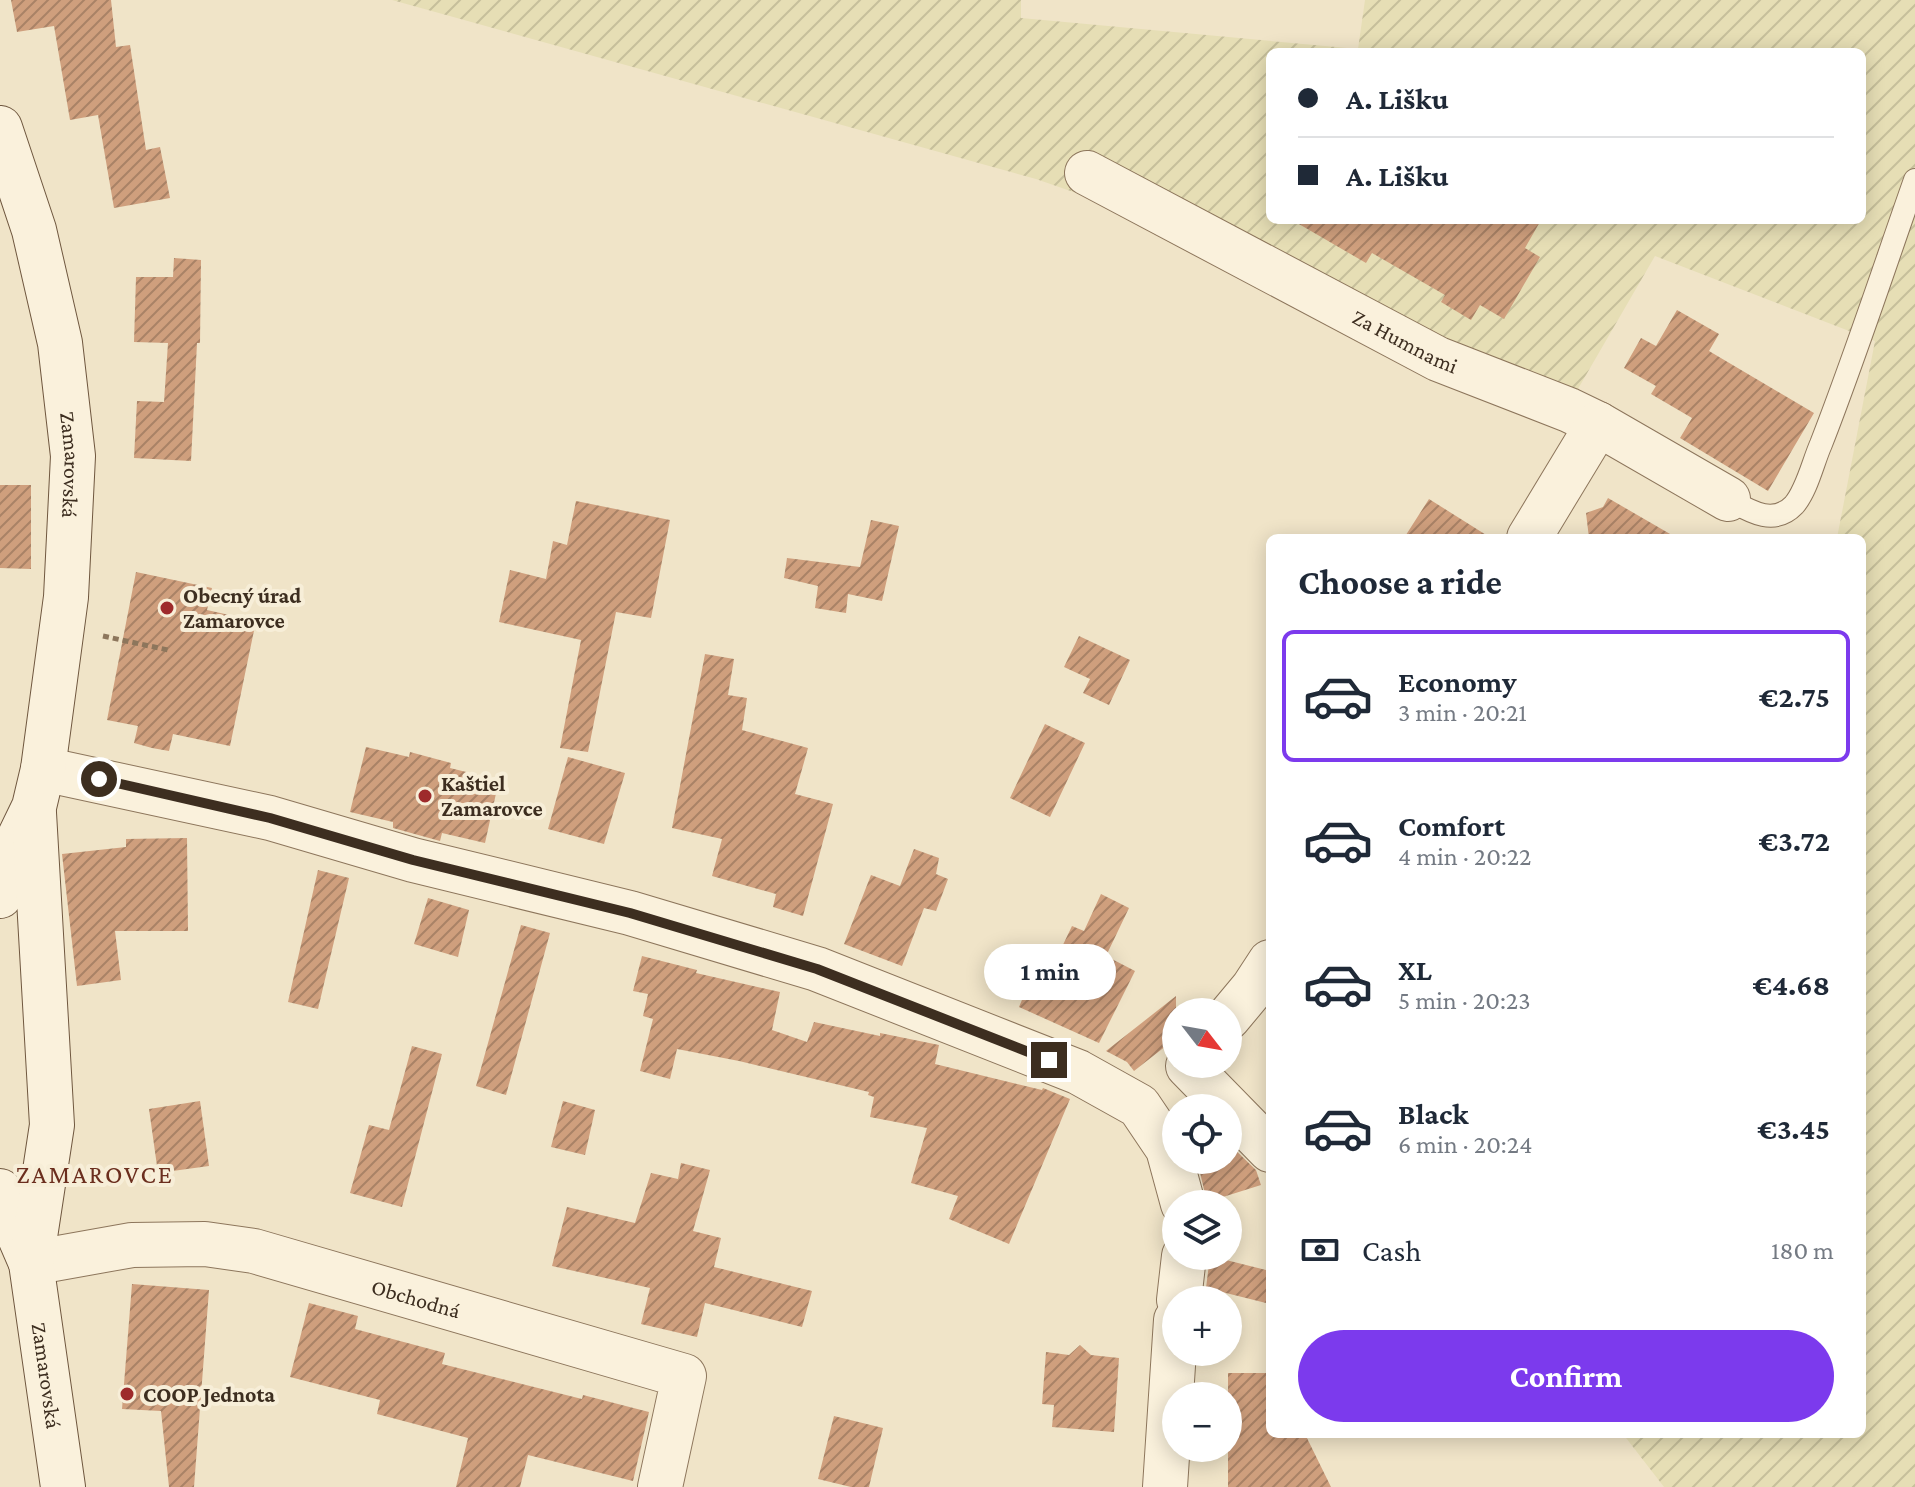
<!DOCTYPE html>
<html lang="en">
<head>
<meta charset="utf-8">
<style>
	body { margin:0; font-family:"Crimson Pro",serif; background:#f6f6f7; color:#1f2937; height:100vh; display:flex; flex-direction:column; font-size:30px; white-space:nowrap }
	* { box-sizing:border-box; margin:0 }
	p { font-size:26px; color:#747a83 }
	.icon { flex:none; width:44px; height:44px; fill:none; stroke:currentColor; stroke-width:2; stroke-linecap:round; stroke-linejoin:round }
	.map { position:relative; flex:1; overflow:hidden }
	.sheet { position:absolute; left:1266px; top:534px; width:600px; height:904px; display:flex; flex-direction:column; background:#fff; border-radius:12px; box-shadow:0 4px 20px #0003 }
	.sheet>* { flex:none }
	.guide { position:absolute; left:1266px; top:48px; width:600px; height:176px; border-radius:12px; box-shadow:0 4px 20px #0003; display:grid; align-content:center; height:176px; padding:0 32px; background:#fff }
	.needle { width:52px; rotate:121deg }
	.fabs { position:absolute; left:1162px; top:998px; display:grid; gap:16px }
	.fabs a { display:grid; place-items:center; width:80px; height:80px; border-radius:50%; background:#fff; box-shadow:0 4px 20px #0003; font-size:40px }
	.end { position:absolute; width:36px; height:36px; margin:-18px; border:10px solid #3d2e20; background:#fff; box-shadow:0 0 0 4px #fff }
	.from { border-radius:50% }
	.bubble { position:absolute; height:56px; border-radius:28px; background:#fff; box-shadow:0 4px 20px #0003; font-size:26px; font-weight:700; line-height:56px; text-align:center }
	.guide b { display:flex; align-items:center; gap:28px; height:76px; font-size:30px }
	.guide b+b { border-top:2px solid #e0e1e3 }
	.guide i { width:20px; height:20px; background:#1f2937 }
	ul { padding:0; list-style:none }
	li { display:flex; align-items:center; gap:24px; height:132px; margin:0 16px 12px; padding:0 16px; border:4px solid transparent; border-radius:12px }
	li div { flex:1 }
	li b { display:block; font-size:30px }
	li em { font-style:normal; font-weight:700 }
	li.on { border-color:#7c3aed }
	li>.icon { width:72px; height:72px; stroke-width:1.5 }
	h2 { padding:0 32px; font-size:36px; line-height:96px }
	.pay { display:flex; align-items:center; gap:20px; height:88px; padding:0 32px; font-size:30px }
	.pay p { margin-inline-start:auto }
	.button { display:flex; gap:16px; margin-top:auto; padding:16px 32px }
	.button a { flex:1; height:92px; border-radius:48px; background:#7c3aed; color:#fff; font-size:32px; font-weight:700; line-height:92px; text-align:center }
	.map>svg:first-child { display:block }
	.farmland { fill:url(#farmland-furrows); fill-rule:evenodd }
	.building { fill:url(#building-hatch) }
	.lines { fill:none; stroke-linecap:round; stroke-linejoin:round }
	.service-casing { stroke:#8d765c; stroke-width:24 }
	.minor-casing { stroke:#8d765c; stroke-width:46 }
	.secondary-casing { stroke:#6f573f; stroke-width:46 }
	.path { stroke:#8d765c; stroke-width:5; stroke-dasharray:6 4; stroke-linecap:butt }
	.service { stroke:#faf1dc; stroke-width:22 }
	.minor { stroke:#faf1dc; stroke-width:44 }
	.secondary { stroke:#faf1dc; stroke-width:44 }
	.route { stroke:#3d2e20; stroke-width:10 }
	.poi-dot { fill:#9e2a2b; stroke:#f7eed8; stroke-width:3 }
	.labels { text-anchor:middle; stroke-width:8; stroke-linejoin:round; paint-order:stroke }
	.street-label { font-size:22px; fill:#3d2e20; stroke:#f7eed8 }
	.poi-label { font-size:22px; font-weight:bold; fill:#3d2e20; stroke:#f7eed8; text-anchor:start }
	.quarter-label { font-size:26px; letter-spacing:2px; fill:#6b2e1e; stroke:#f7eed8 }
</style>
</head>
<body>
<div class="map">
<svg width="1915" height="1487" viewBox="0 0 1915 1487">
	<defs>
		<pattern id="farmland-furrows" width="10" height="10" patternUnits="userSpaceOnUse" patternTransform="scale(2)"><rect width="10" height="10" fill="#e6deb5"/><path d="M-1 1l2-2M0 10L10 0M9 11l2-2" fill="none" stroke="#c6bf9b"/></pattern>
		<pattern id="building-hatch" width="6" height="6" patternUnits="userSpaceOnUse" patternTransform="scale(2)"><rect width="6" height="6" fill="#cf9f7d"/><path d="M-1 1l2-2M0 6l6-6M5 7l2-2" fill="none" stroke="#a98266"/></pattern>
	</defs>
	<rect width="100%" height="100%" fill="#f0e4c8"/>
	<!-- farmland -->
	<path class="farmland" d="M392,0H1021V18L1358,49L1365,0H1915V1487H1664L1623,1434H1862V538H1837L1875,341L1655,256L1575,394L1154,220L1036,179ZM1270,52H1862V220H1270Z"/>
	<!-- building -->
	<path class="building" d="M11,0H111L116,47L130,45L146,150L160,147L170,198L114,208L98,115L70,120L54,26L17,32Z
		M1292,220H1541L1525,248L1540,257L1504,319L1480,305L1471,320L1441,302L1445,295L1372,253L1366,263Z
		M174,258L201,260L200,343H197L191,461L134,458L137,401L164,402L168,343L134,342L136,277H173Z
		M1677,310L1719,334L1709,351L1814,413L1768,491L1680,438L1692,418L1651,394L1656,386L1624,368L1641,338L1656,346Z
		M0,485H31V569L0,568Z
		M1608,498L1677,538H1589L1586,513L1603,507Z
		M1429,499L1491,538H1404Z
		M576,501L670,520L651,618L616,612L588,752L560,748L581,640L499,622L510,570L546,579L553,541L567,545Z
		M871,520L899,526L882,601L848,594L846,613L815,608L818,586L784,578L787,558L860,567Z
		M136,572L212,588L207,610L256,621L230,746L173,734L169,751L152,748L134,743L138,726L107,720Z
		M1079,636L1130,660L1109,705L1083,693L1090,679L1064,667Z
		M705,654L734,659L728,695L747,698L742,730L808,748L795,794L833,804L803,916L773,907L776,894L712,876L722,839L672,828Z
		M1045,724L1085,743L1050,817L1010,798Z
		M366,747L409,757L410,752L451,763L450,768L499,780L485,843L442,833L440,841L393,828V822L350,812Z
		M568,757L625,773L604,844L548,829Z
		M187,838L188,931H115L121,980L77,986L62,854L126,847V839Z
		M914,849L939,858L936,874L948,879L936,911L924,908L902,966L844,944L871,875L900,886Z
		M318,870L349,878L318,1009L288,1002Z
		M1101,894L1129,908L1106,956L1135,971L1099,1043L1019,1007L1034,971L1048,976L1072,926L1084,931Z
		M428,898L469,910L458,957L414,944Z
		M521,925L550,933L506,1095L476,1086Z
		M642,956L697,970L696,973L780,992L772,1030L807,1042L814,1022L880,1036V1033L939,1045L935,1064L1042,1090L1043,1088L1070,1099L1009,1244L949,1219L958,1196L911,1183L927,1128L870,1117L874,1097L868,1095L869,1092L739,1061L677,1049L670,1079L640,1071L653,1019L643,1016L648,994L633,991Z
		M1176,996V1038L1134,1071L1127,1062L1106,1051Z
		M412,1046L442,1054L402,1207L350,1193L369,1125L389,1130Z
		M200,1101L209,1166L158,1173L149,1109Z
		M563,1101L595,1110L585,1155L551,1147Z
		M1228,1143L1256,1170L1261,1185L1207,1202L1197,1160H1228Z
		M681,1163L710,1170L693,1231L721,1238L714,1267L812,1291L802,1327L705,1303L697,1337L641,1324L650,1288L552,1266L567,1207L635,1223L651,1173L678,1179Z
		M1210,1256L1270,1271V1304L1206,1288Z
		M132,1284L209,1290L194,1487H169L161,1411L122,1409Z
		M309,1303L358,1316L355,1329L445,1353L442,1364L582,1399L583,1395L649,1412L633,1481L528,1455L520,1487H456L468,1438L377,1414L380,1400L290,1377Z
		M1080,1345L1091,1355L1119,1358L1114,1432L1052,1427L1054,1405L1042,1404L1046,1352L1069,1355Z
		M1228,1373H1270V1434H1305L1331,1487H1228Z
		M834,1416L883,1428L869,1487H851L818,1479Z"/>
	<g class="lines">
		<!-- service casing -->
		<g class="service-casing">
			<path id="service" d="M1728,499C1748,510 1773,527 1794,505C1807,490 1813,462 1821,444C1855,357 1884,268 1915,180"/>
		</g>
		<!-- minor casing -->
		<g class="minor-casing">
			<g id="minor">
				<path id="s1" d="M1087,173L1438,359L1569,410L1598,424L1728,499"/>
				<path d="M1529,538L1598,424"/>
				<path d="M43,769L270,818L413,860L630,913L817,969L1078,1072L1139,1106L1168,1149L1183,1204"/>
				<path d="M1228,1018L1253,988L1270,962"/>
				<path d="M1188,1066L1270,1150"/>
				<path id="s2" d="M31,1263L132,1245L205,1244L254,1251L684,1376L660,1487"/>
				<path d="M1179,1300L1184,1256"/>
				<path d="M1165,1487L1176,1320"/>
			</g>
		</g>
		<!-- secondary casing -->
		<g class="secondary-casing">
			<g id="secondary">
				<path id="s3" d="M0,128L34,230L60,343L73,456L66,597L43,769L34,807L7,863L0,896"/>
				<path id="s4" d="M0,1191L31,1263L63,1487"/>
				<path d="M31,1263L52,1125L34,813"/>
			</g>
		</g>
		<!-- path -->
		<path class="path" d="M103,636L168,650"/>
		<!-- service -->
		<use href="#service" class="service"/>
		<!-- minor -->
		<use href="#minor" class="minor"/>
		<!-- secondary -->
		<use href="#secondary" class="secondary"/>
	</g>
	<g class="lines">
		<!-- route -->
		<path class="route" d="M99,779L270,818L413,860L630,913L817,969L1049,1060"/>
	</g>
	<!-- markers -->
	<g class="poi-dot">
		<circle cx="167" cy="608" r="8"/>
		<circle cx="425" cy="796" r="8"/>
		<circle cx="127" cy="1394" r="8"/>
	</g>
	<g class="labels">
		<!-- street labels -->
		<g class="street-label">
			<text dy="8" stroke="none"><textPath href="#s1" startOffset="360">Za Humnami</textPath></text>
			<text dy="8" stroke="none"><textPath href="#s3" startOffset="346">Zamarovská</textPath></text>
			<text dy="8" stroke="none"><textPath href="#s2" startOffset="394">Obchodná</textPath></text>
			<text dy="8" stroke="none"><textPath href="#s4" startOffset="192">Zamarovská</textPath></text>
		</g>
		<!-- poi labels -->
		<g class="poi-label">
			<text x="183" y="603">Obecný úrad<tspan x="183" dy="25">Zamarovce</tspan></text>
			<text x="441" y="791">Kaštiel<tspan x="441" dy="25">Zamarovce</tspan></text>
			<text x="143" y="1402">COOP Jednota</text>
		</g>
		<!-- quarter labels -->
		<g class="quarter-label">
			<text x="95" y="1183">ZAMAROVCE</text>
		</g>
	</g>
</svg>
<div class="fabs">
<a><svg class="needle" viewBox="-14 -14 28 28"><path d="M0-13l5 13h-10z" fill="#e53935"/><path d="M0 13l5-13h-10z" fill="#747a83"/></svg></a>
<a><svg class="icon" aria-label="locate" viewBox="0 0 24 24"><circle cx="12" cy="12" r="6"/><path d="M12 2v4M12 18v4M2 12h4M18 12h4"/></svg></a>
<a><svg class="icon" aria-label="layers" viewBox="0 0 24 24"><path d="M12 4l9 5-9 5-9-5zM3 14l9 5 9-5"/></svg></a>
<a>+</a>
<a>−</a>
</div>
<i class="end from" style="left:99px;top:779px"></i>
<i class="end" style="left:1049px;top:1060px"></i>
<div class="bubble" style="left:984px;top:944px;width:132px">1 min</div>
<div class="guide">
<b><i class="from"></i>A. Lišku</b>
<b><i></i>A. Lišku</b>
</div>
<section class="sheet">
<h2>Choose a ride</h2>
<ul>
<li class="on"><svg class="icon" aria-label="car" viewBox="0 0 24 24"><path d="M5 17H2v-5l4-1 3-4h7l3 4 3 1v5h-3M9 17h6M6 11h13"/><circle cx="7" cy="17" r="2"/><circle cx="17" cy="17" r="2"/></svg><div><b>Economy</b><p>3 min · 20:21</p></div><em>€2.75</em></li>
<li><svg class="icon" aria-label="car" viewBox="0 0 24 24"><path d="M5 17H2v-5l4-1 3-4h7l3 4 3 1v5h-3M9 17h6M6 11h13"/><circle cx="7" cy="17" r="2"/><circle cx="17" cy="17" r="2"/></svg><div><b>Comfort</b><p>4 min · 20:22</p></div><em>€3.72</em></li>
<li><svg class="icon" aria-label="car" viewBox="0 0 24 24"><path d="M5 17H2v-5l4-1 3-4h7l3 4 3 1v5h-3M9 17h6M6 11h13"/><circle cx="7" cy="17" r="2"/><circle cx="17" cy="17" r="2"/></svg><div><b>XL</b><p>5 min · 20:23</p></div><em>€4.68</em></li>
<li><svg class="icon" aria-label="car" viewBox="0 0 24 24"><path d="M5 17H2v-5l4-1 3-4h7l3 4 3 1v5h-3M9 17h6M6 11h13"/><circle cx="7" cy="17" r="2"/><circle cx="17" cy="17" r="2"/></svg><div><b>Black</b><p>6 min · 20:24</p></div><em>€3.45</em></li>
</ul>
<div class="pay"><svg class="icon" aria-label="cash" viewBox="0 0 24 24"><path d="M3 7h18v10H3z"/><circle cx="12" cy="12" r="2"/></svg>Cash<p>180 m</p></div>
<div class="button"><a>Confirm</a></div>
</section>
</div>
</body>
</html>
